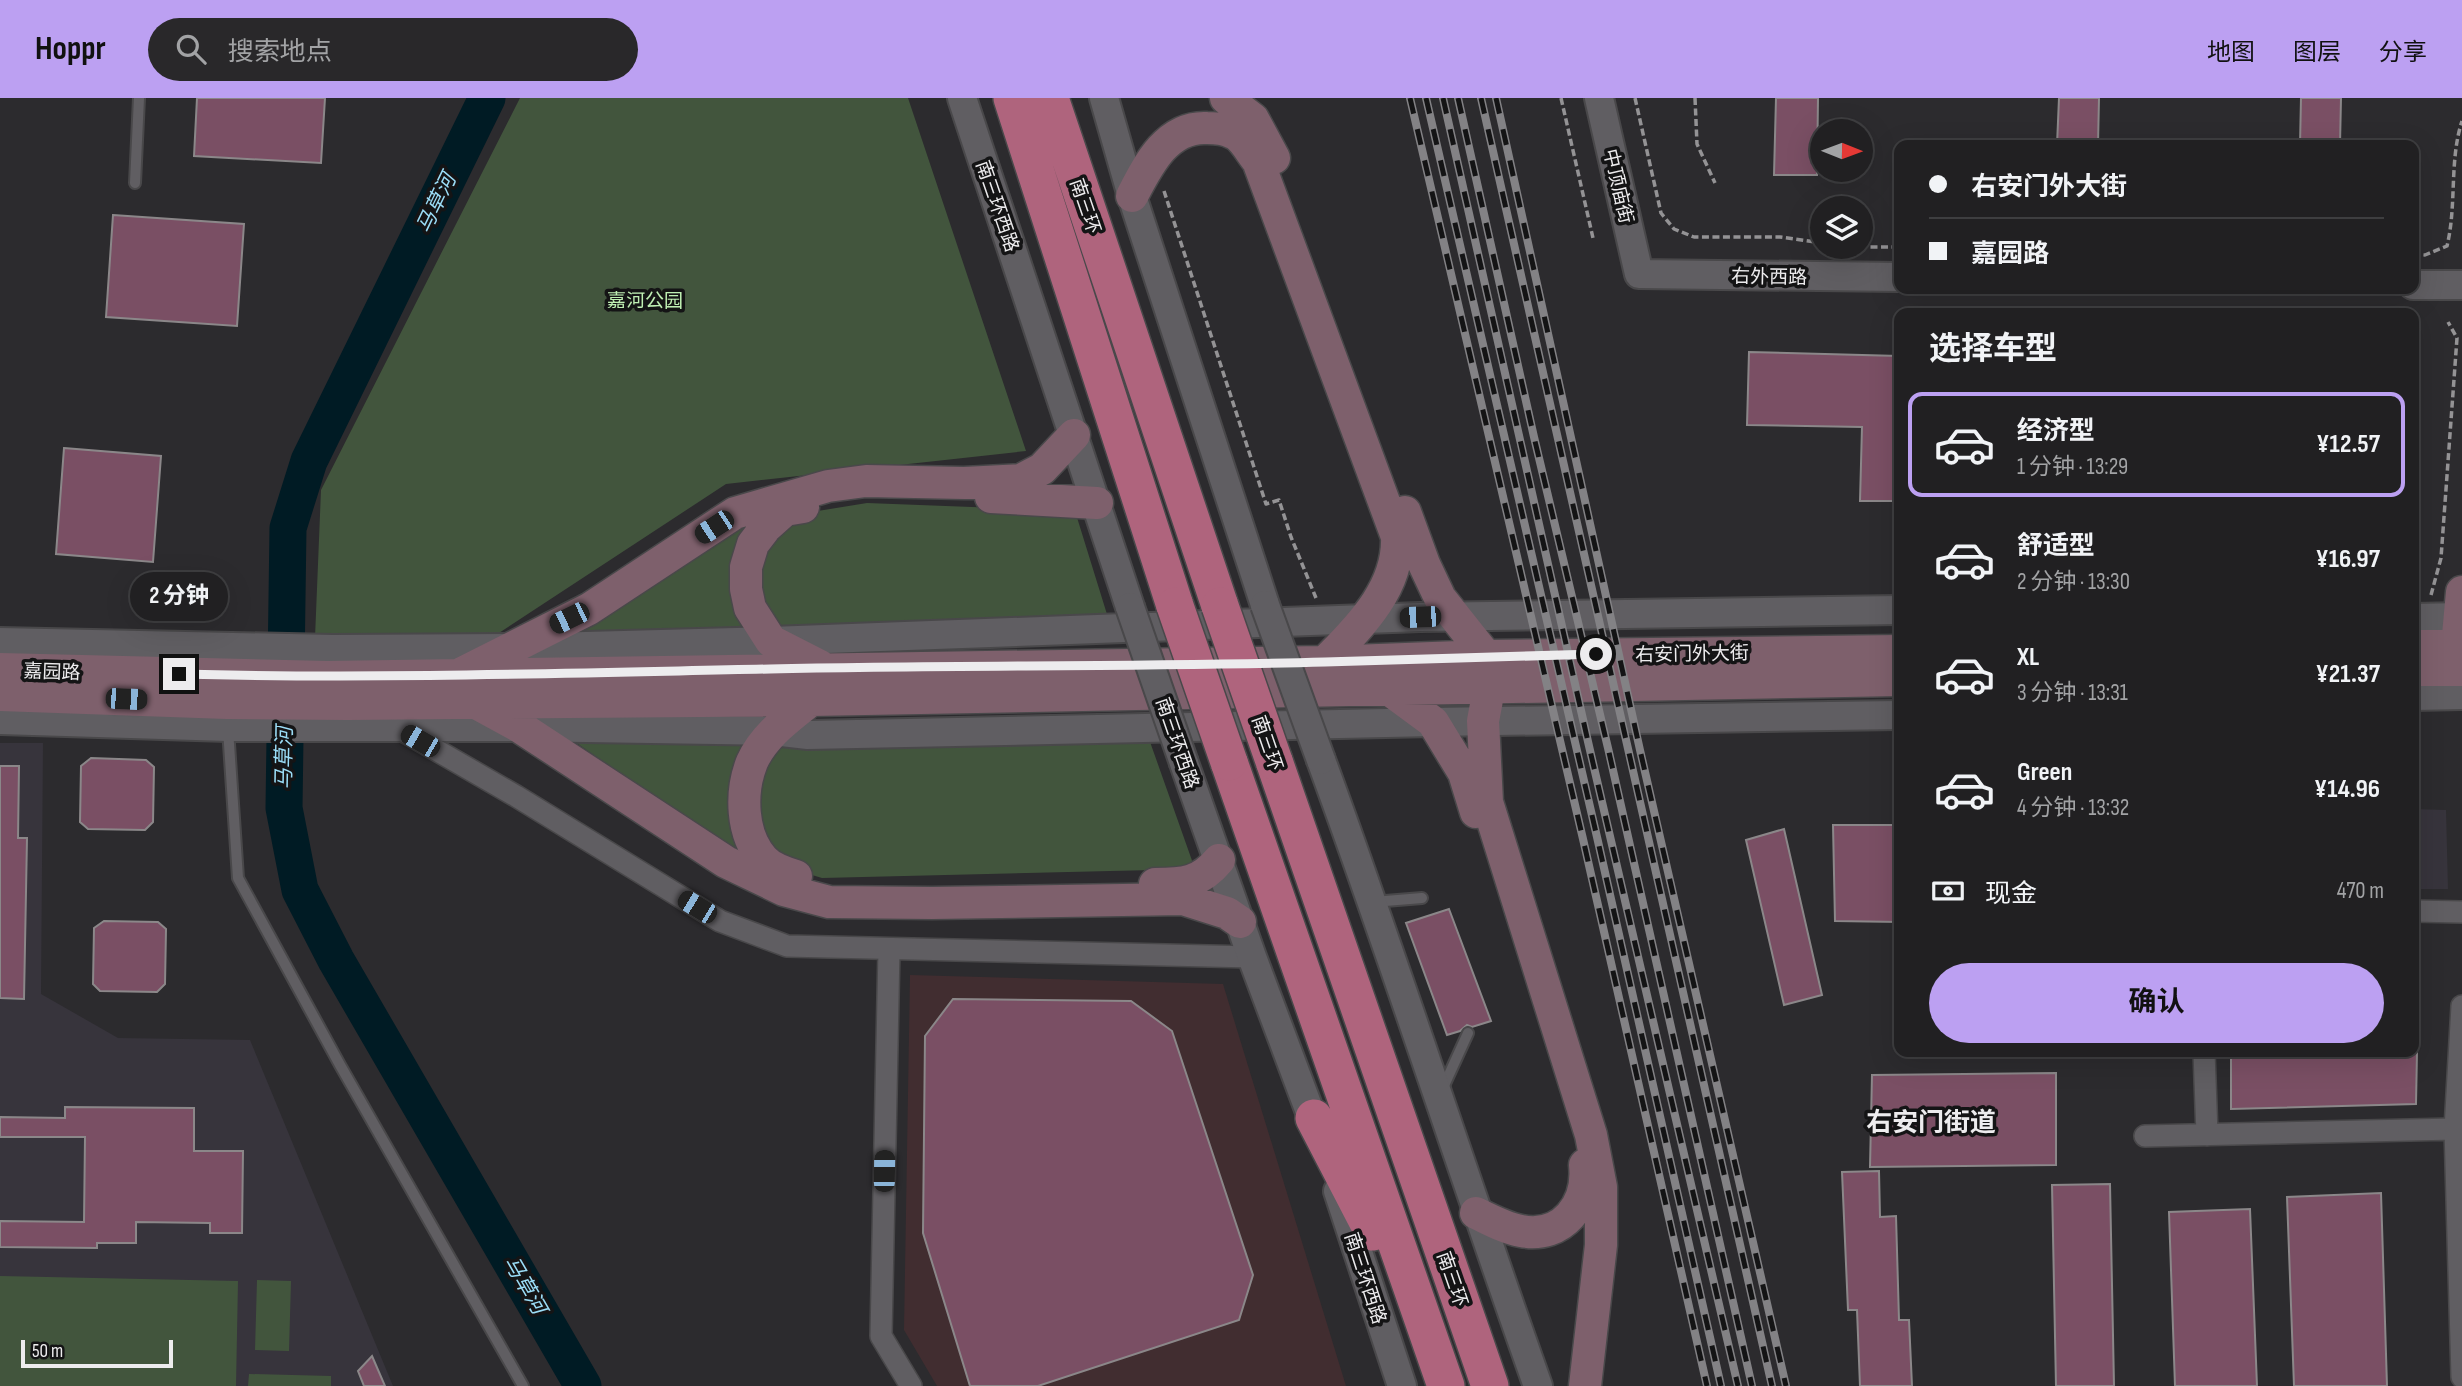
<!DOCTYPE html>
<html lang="zh">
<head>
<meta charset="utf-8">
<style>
	body { margin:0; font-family:"Sofia Sans Condensed","Noto Sans SC",sans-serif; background:#29282a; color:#f1f3f6; height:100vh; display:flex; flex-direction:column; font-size:26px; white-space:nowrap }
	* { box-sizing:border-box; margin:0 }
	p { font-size:23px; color:#a2a3a5 }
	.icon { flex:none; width:38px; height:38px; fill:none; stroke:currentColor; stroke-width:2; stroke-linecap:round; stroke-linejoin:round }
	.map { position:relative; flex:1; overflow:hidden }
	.sheet { position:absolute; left:1894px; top:210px; width:525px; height:749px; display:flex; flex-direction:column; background:#212022; border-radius:14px; box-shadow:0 7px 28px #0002,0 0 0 2px #3e3e40 }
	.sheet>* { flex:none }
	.guide { position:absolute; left:1894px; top:42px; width:525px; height:154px; border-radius:14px; box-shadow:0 7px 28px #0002,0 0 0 2px #3e3e40; display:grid; align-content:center; height:154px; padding:0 35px; background:#212022 }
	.needle { width:46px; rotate:91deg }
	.tools { position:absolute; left:1810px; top:21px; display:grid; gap:14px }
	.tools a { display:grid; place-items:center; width:63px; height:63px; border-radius:50%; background:#212022; box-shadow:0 7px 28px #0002,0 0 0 2px #3e3e40; font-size:35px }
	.scale { position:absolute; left:21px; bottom:18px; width:152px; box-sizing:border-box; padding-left:7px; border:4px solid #edecee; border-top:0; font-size:19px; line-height:24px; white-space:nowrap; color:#edecee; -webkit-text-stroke:5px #141415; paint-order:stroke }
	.end { position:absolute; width:32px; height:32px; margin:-16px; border:9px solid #edecee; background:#111; box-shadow:0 0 0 4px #111 }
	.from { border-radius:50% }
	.bubble { position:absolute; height:49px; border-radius:24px; background:#212022; box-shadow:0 7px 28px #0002,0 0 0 2px #3e3e40; font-size:23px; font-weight:700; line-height:49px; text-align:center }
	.car { position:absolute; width:21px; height:42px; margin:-21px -10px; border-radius:9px; box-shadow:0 0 5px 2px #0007; background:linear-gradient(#222 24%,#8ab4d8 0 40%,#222 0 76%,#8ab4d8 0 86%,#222 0) }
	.guide b { display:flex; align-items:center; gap:24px; height:66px; font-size:26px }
	.guide b+b { border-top:2px solid #3e3e40 }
	.guide i { width:18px; height:18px; background:#f1f3f6 }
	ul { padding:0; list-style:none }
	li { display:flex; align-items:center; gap:21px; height:105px; margin:0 14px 10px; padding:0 21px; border:4px solid transparent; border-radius:14px }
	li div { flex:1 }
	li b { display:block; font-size:26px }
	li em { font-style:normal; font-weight:700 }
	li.on { border-color:#bca0f2 }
	li>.icon { width:63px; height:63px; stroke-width:1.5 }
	h2 { padding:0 35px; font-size:32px; line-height:84px }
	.pay { display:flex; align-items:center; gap:18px; height:77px; padding:0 35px; font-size:26px }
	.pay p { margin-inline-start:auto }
	.cta { display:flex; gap:14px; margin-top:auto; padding:14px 35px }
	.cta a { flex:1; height:80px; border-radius:42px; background:#bca0f2; color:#111; font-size:28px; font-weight:700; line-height:80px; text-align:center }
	header { display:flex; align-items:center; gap:42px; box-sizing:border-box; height:98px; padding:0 35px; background:#bca0f2; color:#111 }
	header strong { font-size:33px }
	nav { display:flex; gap:38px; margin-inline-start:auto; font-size:24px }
	.search { width:490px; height:63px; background:#29282a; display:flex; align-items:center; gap:18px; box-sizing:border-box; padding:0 24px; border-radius:38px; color:#a2a3a5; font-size:26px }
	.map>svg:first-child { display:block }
	.commercial { fill:#412d30 }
	.built { fill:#37343c }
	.green { fill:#42553d }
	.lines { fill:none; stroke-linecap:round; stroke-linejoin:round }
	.river { stroke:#001b24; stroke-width:37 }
	.building { fill:#7a4f64; stroke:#8b8789; stroke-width:2 }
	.service-casing { stroke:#49484a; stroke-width:14 }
	.minor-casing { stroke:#49484a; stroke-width:24 }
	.tertiary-casing { stroke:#49484a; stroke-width:32 }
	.secondary-casing { stroke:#49484a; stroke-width:35 }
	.trunk-casing { stroke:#49484a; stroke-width:40 }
	.path { stroke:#949395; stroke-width:3.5; stroke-dasharray:7 3.5; stroke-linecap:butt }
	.service { stroke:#605e62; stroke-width:10 }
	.minor { stroke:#605e62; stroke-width:21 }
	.tertiary { stroke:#605e62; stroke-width:28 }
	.secondary { stroke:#7e606c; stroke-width:32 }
	.trunk { stroke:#af647d; stroke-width:37 }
	.rail-casing { stroke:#838285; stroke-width:8 }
	.rail { stroke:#141415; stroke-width:5; stroke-dasharray:16; stroke-linecap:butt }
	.tertiary-bridge-casing { stroke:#49484a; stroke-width:32; stroke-linecap:butt }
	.trunk-bridge-casing { stroke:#49484a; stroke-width:40; stroke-linecap:butt }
	.tertiary-bridge { stroke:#605e62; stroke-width:28 }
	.trunk-bridge { stroke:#af647d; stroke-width:37 }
	.route { stroke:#edecee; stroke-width:9 }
	.labels { text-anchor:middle; stroke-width:7; stroke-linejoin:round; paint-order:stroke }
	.street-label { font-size:19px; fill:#edecee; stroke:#141415 }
	.park-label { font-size:19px; fill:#bfefb3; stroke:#141415 }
	.water-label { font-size:21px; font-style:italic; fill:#9bddf7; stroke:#141415 }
	.district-label { font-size:26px; font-weight:bold; fill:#edecee; stroke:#141415 }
</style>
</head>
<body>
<header>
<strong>Hoppr</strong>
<div class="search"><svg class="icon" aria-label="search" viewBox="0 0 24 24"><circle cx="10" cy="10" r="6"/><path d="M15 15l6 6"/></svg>搜索地点</div>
<nav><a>地图</a><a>图层</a><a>分享</a></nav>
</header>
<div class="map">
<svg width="2462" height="1288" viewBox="0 0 2462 1288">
	<rect width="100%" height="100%" fill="#2c2b2e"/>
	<!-- commercial -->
	<path class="commercial" d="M910,877L1223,886L1346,1288H937L904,1232Z"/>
	<!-- built -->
	<path class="built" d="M0,645H43L41,896L118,940L250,942L393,1288H0Z
		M2413,711L2446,712L2448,791H2413Z"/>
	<!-- green -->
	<path class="green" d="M520,0H908L1026,353L726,386L473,552L315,540L321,392Z
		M867,405L1075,413L1110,526L779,532L754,487L761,447L787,418Z
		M756,417L755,538L566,539Z
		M758,637L742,761L568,639Z
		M1149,641L1195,771L822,780L792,771L757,743L762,661L787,643Z
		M0,1178L238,1183L236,1288H0Z
		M257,1182L291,1183L289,1253L255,1252Z
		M249,1276L331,1278V1288H248Z"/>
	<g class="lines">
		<!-- river -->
		<path class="river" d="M487,0L309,363L288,430L284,710L300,792L336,862L583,1288"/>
	</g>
	<!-- building -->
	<path class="building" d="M197,0H325L321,65L194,58Z
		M1776,0H1818L1817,77H1774Z
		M2059,0H2099L2098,47H2057Z
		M2301,0H2341L2340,47H2300Z
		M113,117L244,126L237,228L106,219Z
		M1749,254L1899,258V403H1860L1862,329L1747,327Z
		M64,350L161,358L153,464L56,456Z
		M91,660L146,662L154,669L153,724L145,732L88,731L80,724L81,668Z
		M0,668H19L18,740H27L24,901L0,900Z
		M1833,727H1899V824L1835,823Z
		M1784,731L1822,897L1784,907L1746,742Z
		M1449,811L1491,923L1472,929L1467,927L1460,933L1447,937L1406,825Z
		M104,823L158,824L166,831L165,886L157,894L100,893L93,886L94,830Z
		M953,901L1131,903L1172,933L1253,1177L1239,1222L1038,1288H970L923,1135L925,938Z
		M2231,954H2417L2416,1006L2231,1011Z
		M2056,975V1067L1870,1069L1872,977Z
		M65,1009L194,1010V1053H243L242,1135H210V1125L136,1124V1145H97V1150L0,1149V1123L84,1124L85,1039H0V1019L65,1020Z
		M1879,1073L1880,1119L1896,1118L1899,1222H1909L1912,1288H1860L1857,1212H1848L1842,1074Z
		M2110,1086L2114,1288H2056L2052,1087Z
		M2381,1095L2387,1288H2294L2287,1099Z
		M2250,1111L2257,1288H2175L2169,1114Z
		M372,1258L385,1288H364L358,1273Z"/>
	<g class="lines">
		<!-- service casing -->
		<g class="service-casing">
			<path id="service" d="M135,85L139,0
				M228,631L238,780L340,967L523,1288
				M1373,804L1422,800
				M1442,992L1468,935"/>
		</g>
		<!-- minor casing -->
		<g class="minor-casing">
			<path id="minor" d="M398,630L516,698L720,823L787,848L1252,859
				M2413,813L2462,814
				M889,851L881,1238L911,1288
				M2462,908L2455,1031L2462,1279
				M2204,954L2207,1037
				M2145,1038L2455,1031"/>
		</g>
		<!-- tertiary casing -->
		<g class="tertiary-casing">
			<path id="tertiary" d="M962,0L1130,509
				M1104,0L1132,98L1265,507
				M1599,0L1639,176L1899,179
				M2413,187H2462
				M2413,520L2462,519
				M0,544L333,551L510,550L771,543L1420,519L1899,512
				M2413,598L2462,597
				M0,622L228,629H520L773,633L808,637L1433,624L1899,617
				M1321,662C1397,869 1464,1080 1538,1288
				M1184,665L1252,859L1319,1038
				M1338,1093L1402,1288"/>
		</g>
		<!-- secondary casing -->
		<g class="secondary-casing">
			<path id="secondary" d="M1226,0L1253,21L1274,60
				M1132,98C1148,67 1167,28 1207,30C1215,30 1226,31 1233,35C1243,39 1251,55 1258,63L1397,439C1399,491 1359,529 1325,564
				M991,399L1097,405
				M803,409L785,412L766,429L753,446L746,469V491L750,510L771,543L820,568
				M1405,414L1424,466L1440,500L1486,558
				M2462,494L2457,548L2462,553
				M2413,548H2462
				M0,571L327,579L1325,564L1486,558L1899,553
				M2413,572H2462
				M462,575L589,511L735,415L828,388L866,383L964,385L1021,382L1042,371L1074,337
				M1489,591L1483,623L1487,704L1591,1037L1601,1089V1147L1585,1288
				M1391,593L1433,624L1464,675L1476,714
				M0,597L227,605L348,606L811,602L1899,582
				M476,605L520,629L726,764L784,792L829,804L932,805L1183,801L1227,815L1240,824
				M796,778C786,775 770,769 763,761C741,736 740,694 752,664C764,637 789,620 811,602
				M1155,786C1184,786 1200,785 1219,762
				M1476,1115C1490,1122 1505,1130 1521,1133C1563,1141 1589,1106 1585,1067"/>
		</g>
		<!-- trunk casing -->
		<g class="trunk-casing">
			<path id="trunk" d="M1012,0L1175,508
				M1050,0L1220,508
				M1274,663L1490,1288
				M1229,664L1446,1288
				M1314,1020L1373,1134"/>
		</g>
		<!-- path -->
		<path class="path" d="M1561,0L1593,140
			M1635,0L1661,115L1674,131L1694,139H1780L1822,145
			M1695,0L1697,46L1715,85
			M1164,93L1266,406L1279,402L1291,439L1316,500
			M1860,149H1899
			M2413,156L2425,157L2447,148C2457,107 2449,63 2462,23
			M2431,497L2441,460L2457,240L2448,224"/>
		<!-- service -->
		<use href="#service" class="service"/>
		<!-- minor -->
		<use href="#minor" class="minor"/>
		<!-- tertiary -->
		<use href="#tertiary" class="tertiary"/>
		<!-- secondary -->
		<use href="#secondary" class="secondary"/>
		<!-- trunk -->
		<use href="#trunk" class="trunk"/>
		<!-- rail casing -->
		<g class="rail-casing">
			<path id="rail" d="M1410,0L1583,741L1707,1288
				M1426,0L1597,739L1721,1288
				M1443,0L1589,648L1738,1288
				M1458,0L1534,339L1608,650L1752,1288
				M1481,0L1772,1288
				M1496,0L1640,652L1786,1288"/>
		</g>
		<!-- rail -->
		<use href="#rail" class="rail"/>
		<!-- tertiary-bridge casing -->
		<g class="tertiary-bridge-casing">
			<path id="tertiary-bridge" d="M1265,507L1321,662
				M1130,509L1184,665"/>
		</g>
		<!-- trunk-bridge casing -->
		<g class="trunk-bridge-casing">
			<path id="trunk-bridge" d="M1175,508L1229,664
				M1220,508L1274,663"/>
		</g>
		<!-- tertiary-bridge -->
		<use href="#tertiary-bridge" class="tertiary-bridge"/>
		<!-- trunk-bridge -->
		<use href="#trunk-bridge" class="trunk-bridge"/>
	</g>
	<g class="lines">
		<!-- route -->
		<path class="route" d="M179,576C376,581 573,575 770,571C955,567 1140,569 1325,564C1416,562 1506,558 1596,556"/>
	</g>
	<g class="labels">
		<!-- street labels -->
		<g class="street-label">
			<text transform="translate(1619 88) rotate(77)" y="7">中顶庙街</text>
			<text transform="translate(998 108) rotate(71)" y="7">南三环西路</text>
			<text transform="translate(1086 108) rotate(71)" y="7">南三环</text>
			<text transform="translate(1769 178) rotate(1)" y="7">右外西路</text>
			<text transform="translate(1692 555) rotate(-1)" y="7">右安门外大街</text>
			<text transform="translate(52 573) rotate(2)" y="7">嘉园路</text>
			<text transform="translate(1178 645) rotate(71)" y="7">南三环西路</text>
			<text transform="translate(1268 645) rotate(71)" y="7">南三环</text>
			<text transform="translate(1366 1180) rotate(72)" y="7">南三环西路</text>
			<text transform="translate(1453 1181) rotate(71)" y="7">南三环</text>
		</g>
		<!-- park labels -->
		<g class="park-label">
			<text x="645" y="209">嘉河公园</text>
		</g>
		<!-- water labels -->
		<g class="water-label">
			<text transform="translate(436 105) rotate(-64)" y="7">马草河</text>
			<text transform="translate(284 660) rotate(-89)" y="7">马草河</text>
			<text transform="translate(525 1187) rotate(60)" y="7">马草河</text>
		</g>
		<!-- district labels -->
		<g class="district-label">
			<text x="1931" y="1033">右安门街道</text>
		</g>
	</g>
</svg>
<div class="tools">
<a><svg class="needle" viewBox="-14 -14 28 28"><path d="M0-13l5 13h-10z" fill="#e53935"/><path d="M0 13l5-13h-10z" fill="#a2a3a5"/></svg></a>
<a><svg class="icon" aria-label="layers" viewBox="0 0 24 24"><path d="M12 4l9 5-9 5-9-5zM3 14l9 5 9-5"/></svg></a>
</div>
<div class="scale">50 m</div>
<i class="end from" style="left:1596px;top:556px"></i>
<i class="end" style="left:179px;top:576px"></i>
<div class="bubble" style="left:130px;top:474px;width:98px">2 分钟</div>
<i class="car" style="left:714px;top:429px;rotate:237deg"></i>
<i class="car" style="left:1420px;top:519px;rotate:268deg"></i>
<i class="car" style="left:569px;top:520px;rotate:244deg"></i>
<i class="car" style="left:126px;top:601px;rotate:92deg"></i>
<i class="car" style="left:420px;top:643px;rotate:300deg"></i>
<i class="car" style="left:697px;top:809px;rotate:301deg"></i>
<i class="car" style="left:884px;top:1073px;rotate:1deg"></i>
<div class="guide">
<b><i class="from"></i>右安门外大街</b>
<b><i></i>嘉园路</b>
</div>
<section class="sheet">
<h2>选择车型</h2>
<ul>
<li class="on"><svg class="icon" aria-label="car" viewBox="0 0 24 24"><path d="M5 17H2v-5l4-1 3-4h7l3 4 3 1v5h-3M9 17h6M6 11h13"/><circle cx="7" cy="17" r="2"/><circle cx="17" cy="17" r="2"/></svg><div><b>经济型</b><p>1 分钟 · 13:29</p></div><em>¥12.57</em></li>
<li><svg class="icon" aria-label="car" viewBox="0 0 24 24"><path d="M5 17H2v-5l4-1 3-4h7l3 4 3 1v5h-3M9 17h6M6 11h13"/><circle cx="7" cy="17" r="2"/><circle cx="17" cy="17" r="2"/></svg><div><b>舒适型</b><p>2 分钟 · 13:30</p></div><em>¥16.97</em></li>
<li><svg class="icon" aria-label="car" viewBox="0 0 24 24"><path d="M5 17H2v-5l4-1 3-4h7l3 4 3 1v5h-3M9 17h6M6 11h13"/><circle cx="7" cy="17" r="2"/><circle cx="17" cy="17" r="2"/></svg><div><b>XL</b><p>3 分钟 · 13:31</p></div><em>¥21.37</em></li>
<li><svg class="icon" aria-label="car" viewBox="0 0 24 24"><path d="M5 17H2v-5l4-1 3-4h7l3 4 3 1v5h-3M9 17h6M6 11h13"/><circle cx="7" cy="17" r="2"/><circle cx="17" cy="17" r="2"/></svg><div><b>Green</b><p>4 分钟 · 13:32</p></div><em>¥14.96</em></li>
</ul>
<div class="pay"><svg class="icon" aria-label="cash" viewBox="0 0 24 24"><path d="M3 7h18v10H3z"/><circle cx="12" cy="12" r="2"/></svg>现金<p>470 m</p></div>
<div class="cta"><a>确认</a></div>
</section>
</div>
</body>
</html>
